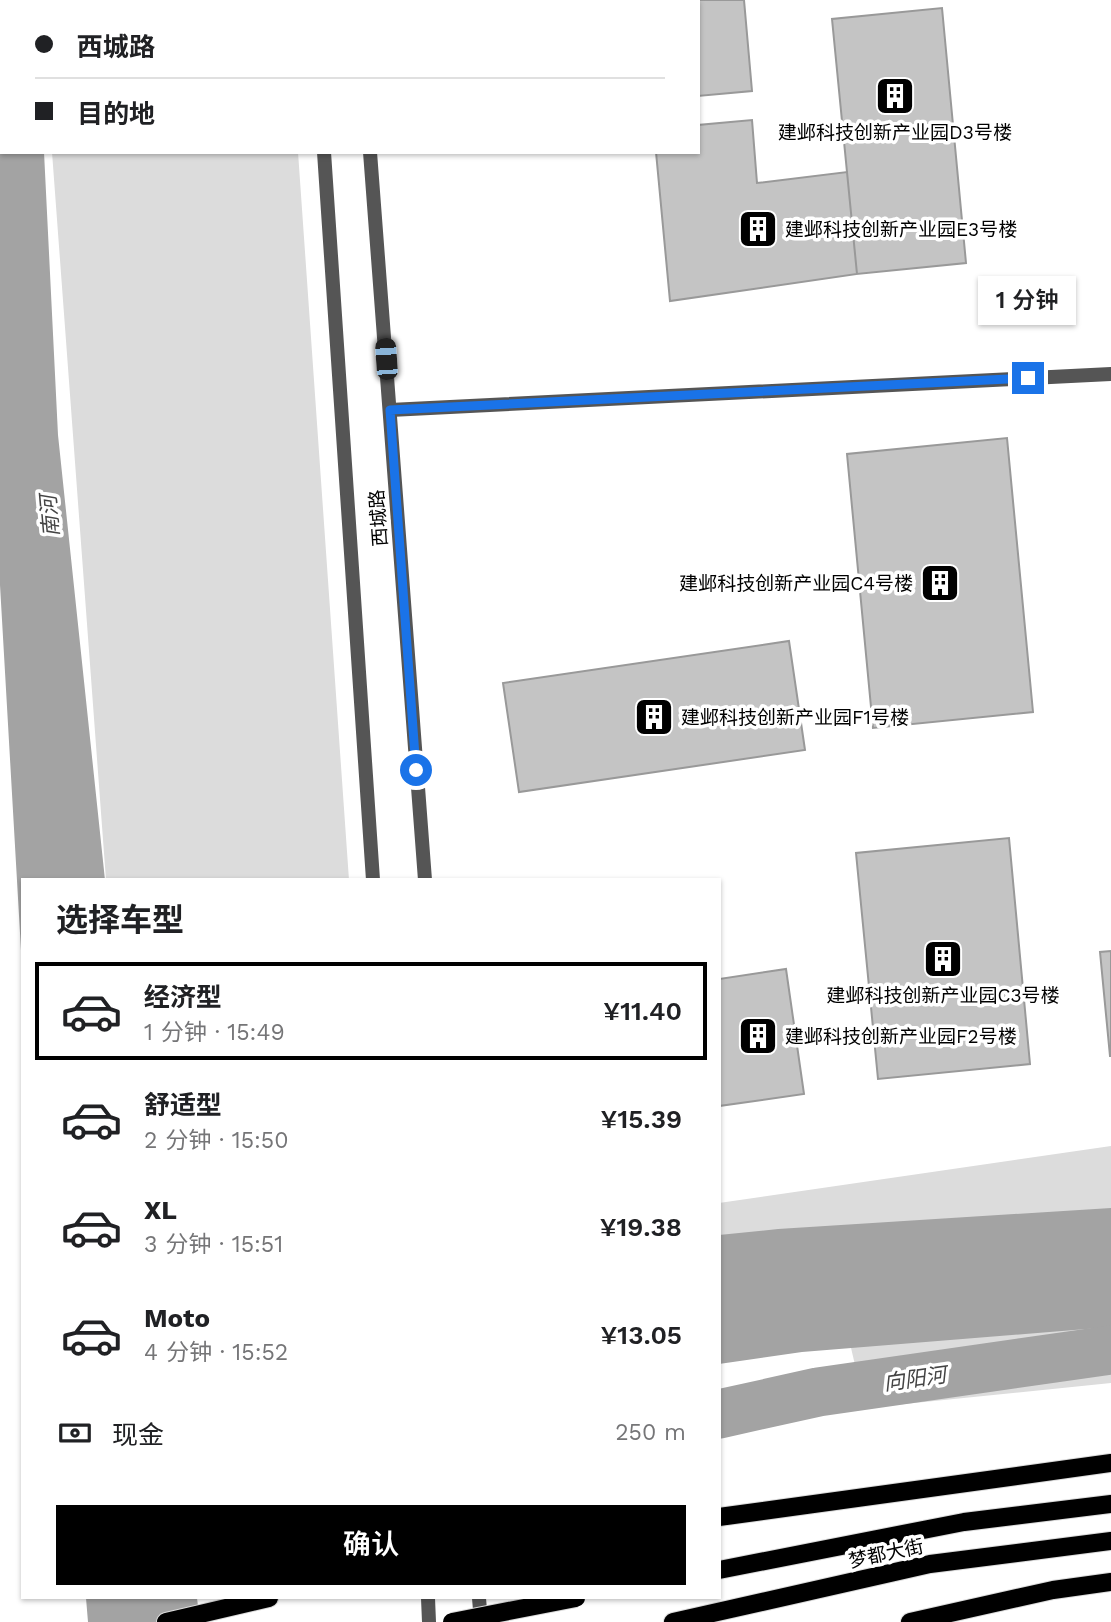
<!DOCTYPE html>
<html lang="zh">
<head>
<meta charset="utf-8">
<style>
	body { margin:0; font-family:"Work Sans","Noto Sans SC",sans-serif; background:#f2f2f2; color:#202124; height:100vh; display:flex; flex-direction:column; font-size:26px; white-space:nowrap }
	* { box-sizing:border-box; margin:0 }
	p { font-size:23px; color:#757577 }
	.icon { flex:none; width:38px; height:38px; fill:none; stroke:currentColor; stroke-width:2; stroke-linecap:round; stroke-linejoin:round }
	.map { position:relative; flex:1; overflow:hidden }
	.sheet { position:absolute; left:21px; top:878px; width:700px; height:721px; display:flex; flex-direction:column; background:#fff; border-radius:0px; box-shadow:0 2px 5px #0004 }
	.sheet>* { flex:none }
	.hud { position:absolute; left:0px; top:0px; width:700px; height:154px; box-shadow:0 2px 5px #0004; display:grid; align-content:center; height:154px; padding:0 35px; background:#fff }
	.end { position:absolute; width:32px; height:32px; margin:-16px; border:9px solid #1a73e8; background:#fff; box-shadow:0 0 0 4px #fff }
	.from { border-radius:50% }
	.bubble { position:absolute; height:49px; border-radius:0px; background:#fff; box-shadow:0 2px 5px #0004; font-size:23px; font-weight:600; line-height:49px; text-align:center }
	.car { position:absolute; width:21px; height:42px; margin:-21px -10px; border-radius:9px; box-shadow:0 0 5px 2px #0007; background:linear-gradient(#222 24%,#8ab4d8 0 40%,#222 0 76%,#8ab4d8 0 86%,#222 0) }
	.hud b { display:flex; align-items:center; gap:24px; height:66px; font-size:26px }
	.hud b+b { border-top:2px solid #e0e0e0 }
	.hud i { width:18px; height:18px; background:#202124 }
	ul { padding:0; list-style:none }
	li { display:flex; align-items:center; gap:21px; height:98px; margin:0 14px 10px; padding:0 21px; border:4px solid transparent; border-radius:0px }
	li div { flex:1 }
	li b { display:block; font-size:26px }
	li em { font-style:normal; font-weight:600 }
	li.on { border-color:#000 }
	li>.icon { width:63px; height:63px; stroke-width:1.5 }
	h2 { padding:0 35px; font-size:32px; line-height:84px }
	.pay { display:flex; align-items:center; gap:18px; height:77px; padding:0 35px; font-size:26px }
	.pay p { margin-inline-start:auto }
	.cta { display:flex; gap:14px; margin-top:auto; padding:14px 35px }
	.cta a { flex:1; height:80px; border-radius:0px; background:#000; color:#fff; font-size:28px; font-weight:600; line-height:80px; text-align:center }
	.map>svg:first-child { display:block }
	.green { fill:#dcdcdc }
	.water { fill:#a3a3a3 }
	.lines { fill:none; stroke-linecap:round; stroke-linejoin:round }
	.river { stroke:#a3a3a3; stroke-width:49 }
	.building { fill:#c4c4c4; stroke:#999; stroke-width:2 }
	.primary-casing { stroke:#dbdbdb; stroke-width:20 }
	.minor { stroke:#555; stroke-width:14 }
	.tertiary { stroke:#555; stroke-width:14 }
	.primary { stroke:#000; stroke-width:18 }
	.primary-bridge-casing { stroke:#dbdbdb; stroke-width:20; stroke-linecap:butt }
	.primary-bridge { stroke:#000; stroke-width:18 }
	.route { stroke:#1a73e8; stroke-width:9 }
	.labels { text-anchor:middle; stroke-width:7; stroke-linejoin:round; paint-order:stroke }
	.poi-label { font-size:19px; fill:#000; stroke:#fff; text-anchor:start }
	.street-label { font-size:19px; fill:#000; stroke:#fff }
	.water-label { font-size:21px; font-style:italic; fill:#444; stroke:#fff }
</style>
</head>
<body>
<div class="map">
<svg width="1111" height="1622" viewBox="0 0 1111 1622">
	<rect width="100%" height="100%" fill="#fff"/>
	<!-- green -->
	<path class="green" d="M41,0H287V2H41Z
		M52,152H298L349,880H106Z
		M1111,1146V1383L865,1408L832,1266L719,1281V1203Z"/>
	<!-- water -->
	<path class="water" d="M0,0H37V2H2V152H44L58,435L105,880H23V985L0,585Z
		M1111,1208V1327L802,1352L719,1364V1235L778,1229Z
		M86,1598H197L200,1622H88Z"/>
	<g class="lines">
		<!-- river -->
		<path class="river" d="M719,1414L818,1392L1111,1350"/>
	</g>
	<!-- building -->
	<path class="building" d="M691,0H744L752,91L698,96V2H673Z
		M942,8L966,263L857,274L832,19Z
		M752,120L757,183L847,172L857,274L670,301L656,152H698V125Z
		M1007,438L1033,712L873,728L847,454Z
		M789,641L805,750L519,792L503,683Z
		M1009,838L1030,1064L878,1079L856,853Z
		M1111,951V1056H1110L1100,952Z
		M786,969L804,1094L719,1106V979Z"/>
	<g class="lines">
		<!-- primary casing -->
		<g class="primary-casing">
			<path id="primary" d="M719,1517L1111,1463
				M719,1570L964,1522L1111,1504
				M166,1622L269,1598
				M673,1622L930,1564L1111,1541
				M910,1622L1053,1590L1111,1582"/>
		</g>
		<!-- minor -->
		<path class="minor" d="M390,410L1111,374"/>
		<!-- tertiary -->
		<path class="tertiary" d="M314,0V2
			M359,0V2
			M324,152L373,880
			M370,152L425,880
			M428,1598L429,1622
			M479,1598L481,1622"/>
		<!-- primary -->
		<use href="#primary" class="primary"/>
		<!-- primary-bridge casing -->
		<g class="primary-bridge-casing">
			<path id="primary-bridge" d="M452,1622L576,1598"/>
		</g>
		<!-- primary-bridge -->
		<use href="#primary-bridge" class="primary-bridge"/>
	</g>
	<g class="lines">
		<!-- route -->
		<path class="route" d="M416,770L390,410L1028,378"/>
	</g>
	<!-- icons -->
	<defs>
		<g id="building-square" transform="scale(2.0125)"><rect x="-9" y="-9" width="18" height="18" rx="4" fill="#000" stroke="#fff"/><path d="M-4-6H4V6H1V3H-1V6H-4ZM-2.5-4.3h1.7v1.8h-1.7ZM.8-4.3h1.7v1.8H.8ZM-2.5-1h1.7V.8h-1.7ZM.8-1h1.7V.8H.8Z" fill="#fff"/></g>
	</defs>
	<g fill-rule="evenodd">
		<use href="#building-square" x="895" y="96"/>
		<use href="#building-square" x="758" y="229"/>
		<use href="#building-square" x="940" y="583"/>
		<use href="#building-square" x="654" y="717"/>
		<use href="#building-square" x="943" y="959"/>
		<use href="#building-square" x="758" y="1036"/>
	</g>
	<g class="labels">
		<!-- poi labels -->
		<g class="poi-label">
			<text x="895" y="139" text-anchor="middle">建邺科技创新产业园D3号楼</text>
			<text x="785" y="236">建邺科技创新产业园E3号楼</text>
			<text x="913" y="590" text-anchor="end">建邺科技创新产业园C4号楼</text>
			<text x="681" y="724">建邺科技创新产业园F1号楼</text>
			<text x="943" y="1002" text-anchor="middle">建邺科技创新产业园C3号楼</text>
			<text x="785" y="1043">建邺科技创新产业园F2号楼</text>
		</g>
		<!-- street labels -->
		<g class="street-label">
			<text transform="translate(378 518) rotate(-94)" y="7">西城路</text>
			<text transform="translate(886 1553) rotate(-12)" y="7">梦都大街</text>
		</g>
		<!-- water labels -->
		<g class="water-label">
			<text transform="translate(50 516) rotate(-95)" y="7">南河</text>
			<text transform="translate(915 1379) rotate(-8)" y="7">向阳河</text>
		</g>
	</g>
</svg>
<i class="end from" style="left:416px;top:770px"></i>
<i class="end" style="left:1028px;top:378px"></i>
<div class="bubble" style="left:978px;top:276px;width:98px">1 分钟</div>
<i class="car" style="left:386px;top:359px;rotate:356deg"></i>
<div class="hud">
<b><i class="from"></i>西城路</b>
<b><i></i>目的地</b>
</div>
<section class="sheet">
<h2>选择车型</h2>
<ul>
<li class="on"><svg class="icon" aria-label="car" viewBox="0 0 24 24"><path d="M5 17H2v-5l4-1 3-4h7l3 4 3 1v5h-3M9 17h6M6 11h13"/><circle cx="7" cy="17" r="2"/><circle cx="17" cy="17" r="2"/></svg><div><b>经济型</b><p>1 分钟 · 15:49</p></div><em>¥11.40</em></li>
<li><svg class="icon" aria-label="car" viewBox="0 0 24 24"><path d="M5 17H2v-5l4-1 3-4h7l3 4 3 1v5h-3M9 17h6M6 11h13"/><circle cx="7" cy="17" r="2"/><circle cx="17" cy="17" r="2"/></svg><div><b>舒适型</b><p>2 分钟 · 15:50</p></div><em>¥15.39</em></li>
<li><svg class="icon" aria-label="car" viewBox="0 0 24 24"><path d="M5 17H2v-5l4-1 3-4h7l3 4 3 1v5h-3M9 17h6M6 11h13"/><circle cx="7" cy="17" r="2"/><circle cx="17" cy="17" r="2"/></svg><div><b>XL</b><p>3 分钟 · 15:51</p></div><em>¥19.38</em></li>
<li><svg class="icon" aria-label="car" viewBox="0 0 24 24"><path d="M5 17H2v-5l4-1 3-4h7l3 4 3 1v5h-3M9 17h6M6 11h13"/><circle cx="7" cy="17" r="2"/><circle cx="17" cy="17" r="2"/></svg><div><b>Moto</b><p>4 分钟 · 15:52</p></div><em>¥13.05</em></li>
</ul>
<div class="pay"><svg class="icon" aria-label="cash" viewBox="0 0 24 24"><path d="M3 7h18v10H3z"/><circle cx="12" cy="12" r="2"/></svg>现金<p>250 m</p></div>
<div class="cta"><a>确认</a></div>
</section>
</div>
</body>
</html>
